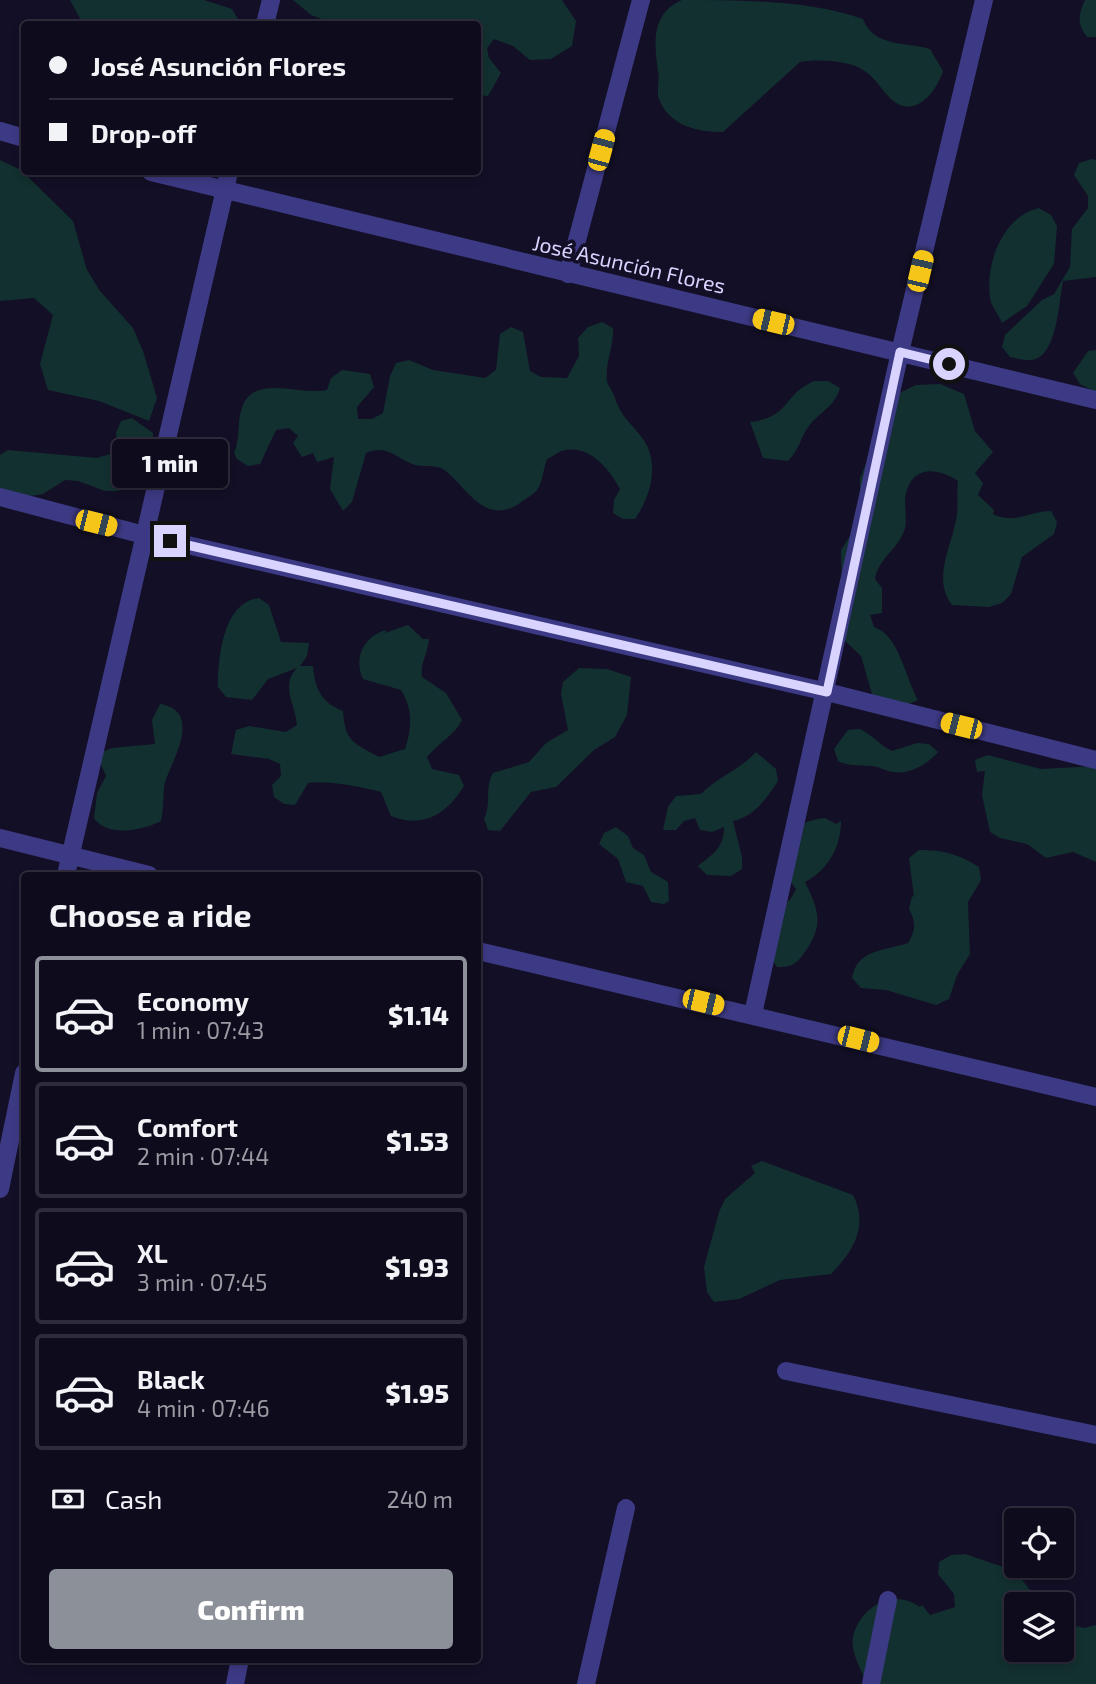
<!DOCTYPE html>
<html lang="en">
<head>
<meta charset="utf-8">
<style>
	body { margin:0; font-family:"Exo 2",sans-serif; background:#171425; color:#f1f3f6; height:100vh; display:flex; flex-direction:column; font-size:26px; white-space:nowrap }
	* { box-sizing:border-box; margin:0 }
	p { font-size:23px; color:#9b9ba3 }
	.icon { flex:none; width:38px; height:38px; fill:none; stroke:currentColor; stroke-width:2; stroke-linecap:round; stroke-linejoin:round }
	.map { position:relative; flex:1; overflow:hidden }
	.sheet { position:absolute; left:21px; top:872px; width:460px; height:791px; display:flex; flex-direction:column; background:#0e0b1c; border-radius:7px; box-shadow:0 4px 10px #0003,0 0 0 2px #2e2b3b }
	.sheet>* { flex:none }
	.hud { position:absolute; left:21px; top:21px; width:460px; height:154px; border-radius:7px; box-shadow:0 4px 10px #0003,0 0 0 2px #2e2b3b; display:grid; align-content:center; height:154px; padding:0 28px; background:#0e0b1c }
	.controls { position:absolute; left:1004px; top:1508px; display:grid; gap:14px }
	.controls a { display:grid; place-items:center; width:70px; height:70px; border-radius:7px; background:#0e0b1c; box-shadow:0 4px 10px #0003,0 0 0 2px #2e2b3b; font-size:35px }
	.end { position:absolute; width:32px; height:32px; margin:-16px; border:9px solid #d9d4ff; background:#111; box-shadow:0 0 0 4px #111 }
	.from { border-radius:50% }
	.bubble { position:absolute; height:49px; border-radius:7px; background:#0e0b1c; box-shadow:0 4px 10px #0003,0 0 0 2px #2e2b3b; font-size:23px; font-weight:800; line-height:49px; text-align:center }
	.car { position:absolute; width:21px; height:42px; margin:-21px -10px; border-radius:9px; box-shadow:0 0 5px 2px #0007; background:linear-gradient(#f5c518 24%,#345 0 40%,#f5c518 0 76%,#345 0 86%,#f5c518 0) }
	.hud b { display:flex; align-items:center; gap:24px; height:66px; font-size:26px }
	.hud b+b { border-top:2px solid #2e2b3b }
	.hud i { width:18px; height:18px; background:#f1f3f6 }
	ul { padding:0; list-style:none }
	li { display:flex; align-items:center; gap:21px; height:116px; margin:0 14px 10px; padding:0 14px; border:4px solid #2e2b3b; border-radius:7px }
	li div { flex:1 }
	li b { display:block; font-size:26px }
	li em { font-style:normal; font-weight:800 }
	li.on { border-color:#8c9099 }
	li>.icon { width:63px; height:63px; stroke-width:1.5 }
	h2 { padding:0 28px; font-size:32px; line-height:84px }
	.pay { display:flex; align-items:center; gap:18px; height:77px; padding:0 28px; font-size:26px }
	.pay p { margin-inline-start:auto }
	.cta { display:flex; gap:14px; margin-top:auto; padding:14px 28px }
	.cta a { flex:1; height:80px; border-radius:7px; background:#8c9099; color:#fff; font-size:28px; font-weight:800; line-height:80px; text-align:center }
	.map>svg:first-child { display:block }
	.green { fill:#12302f }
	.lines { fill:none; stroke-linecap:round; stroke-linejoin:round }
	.minor { stroke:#3d3a85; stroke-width:18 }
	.route { stroke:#d9d4ff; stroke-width:9 }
	.labels { text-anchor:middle; stroke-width:7; stroke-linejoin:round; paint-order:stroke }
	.street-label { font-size:21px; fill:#d9d4ff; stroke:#130f26 }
</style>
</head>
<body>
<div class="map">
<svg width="1096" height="1684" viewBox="0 0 1096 1684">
	<rect width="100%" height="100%" fill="#130f26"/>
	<!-- green -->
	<path class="green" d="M70,0H204L232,9L241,24H83Z
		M293,0H562L576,21L572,46L551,59L530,60L513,46L494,39L487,48L489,58L501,73L488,96L478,95V24H335L311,15Z
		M682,0C741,0 809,0 863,19C873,47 906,42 930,49L943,71C936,93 913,122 889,97C880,88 875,77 863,70C848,60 817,59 800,62L723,132C698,132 669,126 659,99C656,91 660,80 658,71C654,43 651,13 682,0Z
		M1085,0H1096V37H1087C1077,24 1078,15 1085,0Z
		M1092,159L1096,160V277L1063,281C1059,302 1057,357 1032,360C1025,361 1016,358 1010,357L1002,347L1005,335L1042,300L1054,294L1070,267L1072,229L1088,208V196L1074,175L1079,163Z
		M0,160L21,170L73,221L87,270L100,291L133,328L143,351L157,398L149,421L99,401L48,390L40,364L53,315L34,298L0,301Z
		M1039,208L1051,215L1057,226L1054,264L1027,306L1002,323C999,315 991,306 990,298C985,263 1003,216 1039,208Z
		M602,322L613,328C614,346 605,363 607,381C608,386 612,390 614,395C621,418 630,421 643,439C660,463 651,496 635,519H623L613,513L614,500L620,489C609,469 589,443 562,451C557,452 553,457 547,459C544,467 543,476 540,485C536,494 528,497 520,503C486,526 468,490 446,471C436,463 422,469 410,463C393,455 385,445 366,453L352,502L343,511L330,489L334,457L317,462L313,453L302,457L293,443L298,436L289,428L276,430L260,464L248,466L237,459L234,453C241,437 236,421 243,405C256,374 301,396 327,390L331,378L342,370L370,374L374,387L357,407L358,419H372L383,413L390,376L396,363L409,360L433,370L485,378L496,370L500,334L511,327L523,332L530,371L541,377L567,378L579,356L578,338L588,327Z
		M1096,350V392L1080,384L1073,373L1088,351Z
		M814,381H828L840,388C834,408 820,411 808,427C800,439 799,450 788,461L763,458L750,422C791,417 782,395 814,381Z
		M940,384L964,394L975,431L993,452L975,473L983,483L978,495L994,510L993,514C1015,525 1030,511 1051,511L1057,522L1054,534L1022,557L1011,594L1002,603L989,607L952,605C932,579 951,548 956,520C959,506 956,494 958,481C934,465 908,467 905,501C905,510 907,520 905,528C900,548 879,557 875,579L882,588V613L870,615L874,627C899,635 905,677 918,700L898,709L881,708L872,694L861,656L843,639L841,550L855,528L860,503V478L893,396L916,385Z
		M132,418L153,433V469L131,487L117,491H105L78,481L65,480L43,494L30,496L0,491V455L8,450L97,458L110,454L117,445L116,433L121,421Z
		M259,598L269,605L281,642L309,643L307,656L300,666H313C315,689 321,702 343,711C345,742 354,743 379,757L405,749C412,728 413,709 401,690L363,679C353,658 364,636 386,630L385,633L408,625L423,639H429C428,654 420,662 422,677L446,693L462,720C455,735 438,743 427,757L432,769L459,775L464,786C447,814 423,829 391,816L381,792C361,787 328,780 308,783L295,805L284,804L274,797L272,785L281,776L280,764L269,759L231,754L236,730L249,726L286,732L297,725C295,703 280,686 297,668L268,679L252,700L226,697L218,687C218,657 223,602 259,598Z
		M579,668L607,669L631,677L627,715L615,737L594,750L556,787L531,792L500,831L488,830L484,819C492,803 484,789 493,773L529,762L546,743L568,730L561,694L563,682Z
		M160,704C203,711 173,759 165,782C163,789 164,810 161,821C144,830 107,838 94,818L97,793L106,776L99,760L100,753L112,748L155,744L152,720Z
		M860,729C873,735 879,745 892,751L917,743L929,744L938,752C928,764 909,775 893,772C886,771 878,766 871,766C857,765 851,767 838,761L834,749L848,730Z
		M756,752L776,769L778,781C766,799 754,817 733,821L742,857V869L731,876L707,875L698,866C713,854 724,848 724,827L712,832L700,830L695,818L684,821L676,830H663L668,807L676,796L701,794C717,777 740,770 756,752Z
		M988,755L1041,769L1096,766V862L1073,852L1046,858L1027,844L1000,838L990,832L982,795L985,771L977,772L975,760Z
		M825,818L836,824L841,821C841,847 828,870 805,882C818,909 824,923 807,949C798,962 794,968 777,967L770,956L779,907L790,900L796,889C769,853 778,824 825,818Z
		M616,827L628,836L633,848L644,855L651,872L668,882L669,901L664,904L651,902L643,886L626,882L618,859L599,844L604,833Z
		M919,850C944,850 958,854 979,867L981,880L968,902L970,954L957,975L949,999L936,1005L886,990L861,988L852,978C857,949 884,951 908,943C916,930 916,922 909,909L912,896L914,897L909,858Z
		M762,1161L853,1195C869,1226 853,1252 831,1274L780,1280L739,1299L714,1302L707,1292L704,1267L719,1212L725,1199L755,1173L751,1166Z
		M965,1554L1015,1571L1042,1605H1017V1650H1062V1622L1084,1628L1096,1625V1684H866C862,1669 850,1653 853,1637C860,1606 894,1588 920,1607L922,1605L930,1615L955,1607L954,1594L938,1574L939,1562L951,1555Z"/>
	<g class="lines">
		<!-- minor -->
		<path class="minor" d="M265,24L271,0
			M0,131L24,138
			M151,172L1096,400
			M568,274L641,0
			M0,497L144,535L827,692L1096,760
			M0,838L149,875
			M66,875L229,172
			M478,951L1096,1097
			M753,1014L900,352L984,0
			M0,1189L24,1073
			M786,1371L1096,1435
			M235,1684L240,1659
			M586,1684L626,1508
			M871,1684L888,1600"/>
	</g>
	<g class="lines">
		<!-- route -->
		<path class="route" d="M170,541L827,692L900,352L949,364"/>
	</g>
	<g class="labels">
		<!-- street labels -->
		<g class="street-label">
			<text transform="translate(629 265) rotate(13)" y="7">José Asunción Flores</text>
		</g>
	</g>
</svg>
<div class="controls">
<a><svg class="icon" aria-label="locate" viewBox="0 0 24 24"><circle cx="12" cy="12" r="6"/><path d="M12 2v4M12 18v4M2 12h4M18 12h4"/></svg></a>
<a><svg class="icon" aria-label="layers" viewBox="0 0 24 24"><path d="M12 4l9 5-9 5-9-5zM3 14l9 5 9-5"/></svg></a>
</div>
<i class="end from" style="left:949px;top:364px"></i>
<i class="end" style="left:170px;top:541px"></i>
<div class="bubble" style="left:112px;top:439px;width:116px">1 min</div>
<i class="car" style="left:601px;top:150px;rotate:15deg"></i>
<i class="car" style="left:920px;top:271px;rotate:13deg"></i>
<i class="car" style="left:773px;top:322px;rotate:283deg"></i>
<i class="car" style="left:96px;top:523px;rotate:104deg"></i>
<i class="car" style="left:961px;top:726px;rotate:284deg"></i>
<i class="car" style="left:703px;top:1002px;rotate:103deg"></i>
<i class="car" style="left:858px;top:1039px;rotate:104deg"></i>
<div class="hud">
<b><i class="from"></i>José Asunción Flores</b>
<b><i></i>Drop-off</b>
</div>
<section class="sheet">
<h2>Choose a ride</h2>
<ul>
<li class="on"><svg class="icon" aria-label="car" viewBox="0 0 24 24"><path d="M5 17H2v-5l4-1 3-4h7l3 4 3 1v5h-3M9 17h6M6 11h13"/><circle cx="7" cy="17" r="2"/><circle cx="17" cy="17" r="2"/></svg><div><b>Economy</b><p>1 min · 07:43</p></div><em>$1.14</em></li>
<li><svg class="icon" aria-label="car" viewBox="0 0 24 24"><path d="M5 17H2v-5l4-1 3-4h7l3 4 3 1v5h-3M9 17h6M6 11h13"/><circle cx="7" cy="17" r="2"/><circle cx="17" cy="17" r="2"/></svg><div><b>Comfort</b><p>2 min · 07:44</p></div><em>$1.53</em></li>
<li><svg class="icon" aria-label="car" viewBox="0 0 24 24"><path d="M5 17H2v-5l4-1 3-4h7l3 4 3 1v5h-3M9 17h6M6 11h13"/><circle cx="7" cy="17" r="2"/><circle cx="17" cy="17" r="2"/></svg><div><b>XL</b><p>3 min · 07:45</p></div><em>$1.93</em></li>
<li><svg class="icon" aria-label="car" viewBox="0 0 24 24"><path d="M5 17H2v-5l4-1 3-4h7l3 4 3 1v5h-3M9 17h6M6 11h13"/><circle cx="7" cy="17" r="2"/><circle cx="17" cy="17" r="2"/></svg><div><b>Black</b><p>4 min · 07:46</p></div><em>$1.95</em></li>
</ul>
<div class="pay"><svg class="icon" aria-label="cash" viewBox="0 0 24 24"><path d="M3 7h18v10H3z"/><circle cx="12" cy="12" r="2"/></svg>Cash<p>240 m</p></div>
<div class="cta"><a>Confirm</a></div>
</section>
</div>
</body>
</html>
